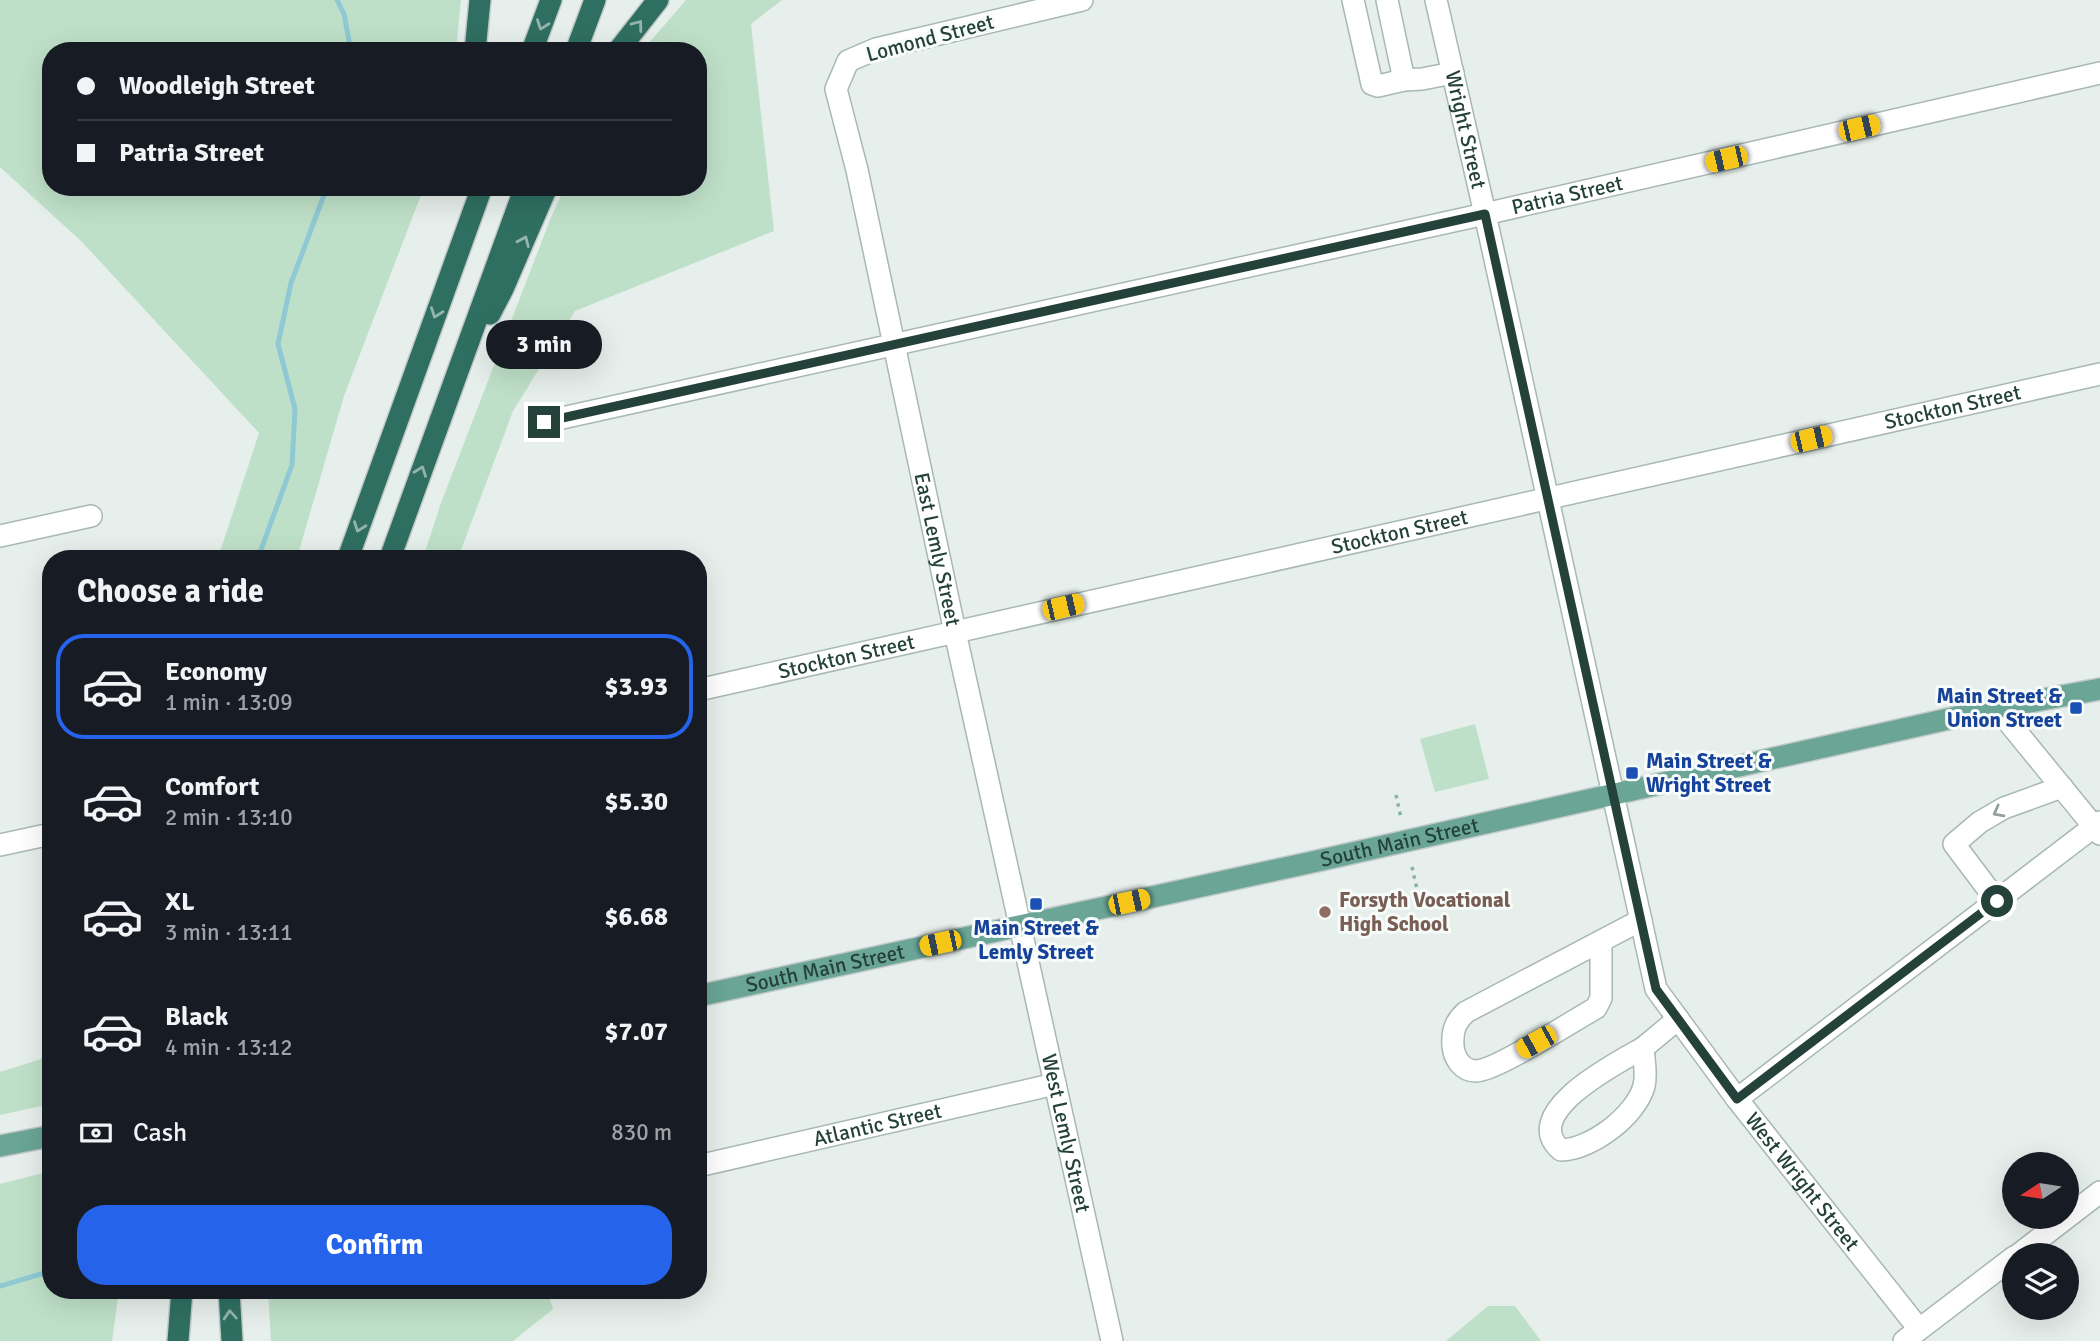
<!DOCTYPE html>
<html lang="en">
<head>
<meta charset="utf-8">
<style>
	body { margin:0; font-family:Signika,sans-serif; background:#20242c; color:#f1f3f6; height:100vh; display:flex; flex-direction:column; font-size:26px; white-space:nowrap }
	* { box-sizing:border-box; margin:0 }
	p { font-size:23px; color:#9ea1a6 }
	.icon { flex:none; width:38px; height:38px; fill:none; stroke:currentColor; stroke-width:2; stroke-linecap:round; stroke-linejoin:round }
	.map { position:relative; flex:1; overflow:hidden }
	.drawer { position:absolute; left:42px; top:550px; width:665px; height:749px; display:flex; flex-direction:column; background:#171b24; border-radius:28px; box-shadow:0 7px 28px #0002 }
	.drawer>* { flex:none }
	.guide { position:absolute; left:42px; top:42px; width:665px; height:154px; border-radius:28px; box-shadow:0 7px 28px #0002; display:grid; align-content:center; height:154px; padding:0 35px; background:#171b24 }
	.needle { width:46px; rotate:258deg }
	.controls { position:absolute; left:2002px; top:1152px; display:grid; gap:14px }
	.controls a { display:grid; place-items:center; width:77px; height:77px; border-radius:50%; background:#171b24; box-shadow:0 7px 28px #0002; font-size:35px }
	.end { position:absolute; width:32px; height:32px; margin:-16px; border:9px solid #24423a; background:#fff; box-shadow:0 0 0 4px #fff }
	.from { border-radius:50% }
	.bubble { position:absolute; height:49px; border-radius:24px; background:#171b24; box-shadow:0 7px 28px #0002; font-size:23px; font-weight:700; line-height:49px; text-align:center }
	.car { position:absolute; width:21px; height:42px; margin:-21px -10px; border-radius:9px; box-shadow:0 0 5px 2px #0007; background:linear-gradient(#f5c518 24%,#345 0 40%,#f5c518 0 76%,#345 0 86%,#f5c518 0) }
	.guide b { display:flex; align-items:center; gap:24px; height:66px; font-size:26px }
	.guide b+b { border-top:2px solid #363941 }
	.guide i { width:18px; height:18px; background:#f1f3f6 }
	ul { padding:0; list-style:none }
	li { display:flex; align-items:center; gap:21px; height:105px; margin:0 14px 10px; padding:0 21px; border:4px solid transparent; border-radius:28px }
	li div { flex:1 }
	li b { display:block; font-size:26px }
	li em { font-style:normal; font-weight:700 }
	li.on { border-color:#2563eb }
	li>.icon { width:63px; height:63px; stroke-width:1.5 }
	h2 { padding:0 35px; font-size:32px; line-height:84px }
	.pay { display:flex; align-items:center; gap:18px; height:77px; padding:0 35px; font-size:26px }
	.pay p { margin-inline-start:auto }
	.action { display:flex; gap:14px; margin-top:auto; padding:14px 35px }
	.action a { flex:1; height:80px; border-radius:28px; background:#2563eb; color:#fff; font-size:28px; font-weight:700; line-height:80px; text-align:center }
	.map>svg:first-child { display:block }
	.green { fill:#bfe0c8 }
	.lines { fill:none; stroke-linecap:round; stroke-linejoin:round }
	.stream { stroke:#8ec9d4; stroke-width:5 }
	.minor-casing { stroke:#a8b8b2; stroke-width:24 }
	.major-casing { stroke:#c2cac8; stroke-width:24 }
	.highway-casing { stroke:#c2cac8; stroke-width:24 }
	.path { stroke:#86b3a5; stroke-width:3.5; stroke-dasharray:3.5 5; stroke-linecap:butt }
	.minor { stroke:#fff; stroke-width:21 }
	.major { stroke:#6aa596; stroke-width:21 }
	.highway { stroke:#2f6f62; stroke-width:21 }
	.oneway { stroke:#93b5ae }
	.oneway2 { stroke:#92a09c }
	.route { stroke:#24423a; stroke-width:9 }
	.transit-dot { fill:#1a4fb4; stroke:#f7fbf9; stroke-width:2.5 }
	.education-dot { fill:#8d6e63; stroke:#f7fbf9; stroke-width:2.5 }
	.labels { text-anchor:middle; stroke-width:6; stroke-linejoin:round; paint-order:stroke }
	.street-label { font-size:21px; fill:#24423a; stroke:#f7fbf9 }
	.transit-label { font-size:21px; font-weight:bold; fill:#164399; stroke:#f7fbf9; text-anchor:end }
	.education-label { font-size:21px; font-weight:bold; fill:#785e54; stroke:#f7fbf9; text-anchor:start }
</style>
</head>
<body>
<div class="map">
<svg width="2100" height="1341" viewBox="0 0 2100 1341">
	<rect width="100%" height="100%" fill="#e6efeb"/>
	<!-- green -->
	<path class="green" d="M0,0H461L456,51H51V187H424L344,396L297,558H218L259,433L82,242L0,167Z
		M686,0H782L751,24L774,231L575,311L513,411L458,558H423L441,503L550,220L565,187H698V51H642Z
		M1475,724L1489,779L1435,792L1420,739Z
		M51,1034V1104L0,1115V1072L41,1059Z
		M51,1171V1290H119L112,1341H0V1184Z
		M268,1290H547L553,1309L513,1341H271Z
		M1488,1306H1515L1541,1341H1446Z"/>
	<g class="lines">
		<!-- stream -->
		<path class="stream" d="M337,0L344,14L351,51
			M258,558L292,465L295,409L278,344L291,283L327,187
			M0,1286L51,1271"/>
		<!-- minor casing -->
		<g class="minor-casing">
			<g id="minor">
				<path id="s1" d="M1082,0L876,49L848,61L836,89L857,170L955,632L1112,1341"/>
				<path d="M1353,0L1372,84L1378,86L1404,80L1422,79L1453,73"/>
				<path d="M1387,0L1404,80"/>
				<path id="s2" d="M1436,0L1485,214L1656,989L1737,1099L1919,1329"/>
				<path id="s3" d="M544,422L1485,214L2100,73"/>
				<path d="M0,536L91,516"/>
				<path id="s4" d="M698,690L2100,374"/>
				<path d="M1997,708L2100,834"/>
				<path d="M0,845L51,834"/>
				<path d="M1997,901L1954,844L1980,822L2004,808L2062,787"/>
				<path d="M1601,941V998L1596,1008C1574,1020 1496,1071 1476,1071C1462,1071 1454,1058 1453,1046C1452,1031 1455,1022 1466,1012L1641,920"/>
				<path d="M1643,1048C1644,1061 1647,1074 1644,1086C1636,1116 1590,1150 1561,1150C1518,1113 1617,1063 1643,1048Z"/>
				<path d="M1643,1048L1678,1019"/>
				<path d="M1737,1099L2100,822"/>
				<path id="s5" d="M698,1166L1055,1084"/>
				<path d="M2018,1255L2100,1192"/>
				<path d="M1904,1341L2014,1257"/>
			</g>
		</g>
		<!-- major casing -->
		<g class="major-casing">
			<g id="major">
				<path id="s6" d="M698,996L1317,861L1997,708L2100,689"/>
				<path d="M0,1146L51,1136"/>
			</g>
		</g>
		<!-- highway casing -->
		<g class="highway-casing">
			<path id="highway" d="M475,51L480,0
				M532,51L551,0
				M576,51L595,0
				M618,51L658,0
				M490,314L503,289L547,187
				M348,558L482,187
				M390,558L525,187
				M229,1290L232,1341
				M178,1341L182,1290"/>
		</g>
		<!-- path -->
		<path class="path" d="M1396,795L1401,818
			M1412,867L1421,907"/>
		<!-- minor -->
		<use href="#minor" class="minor"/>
		<!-- major -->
		<use href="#major" class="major"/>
		<!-- highway -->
		<use href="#highway" class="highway"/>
	</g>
	<!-- one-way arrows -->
	<defs><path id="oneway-chevron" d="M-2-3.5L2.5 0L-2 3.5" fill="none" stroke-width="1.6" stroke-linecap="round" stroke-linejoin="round" transform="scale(1.75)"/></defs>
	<g class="oneway">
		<use href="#oneway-chevron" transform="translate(542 25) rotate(110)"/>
		<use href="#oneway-chevron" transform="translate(638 25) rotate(-53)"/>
		<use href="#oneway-chevron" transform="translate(524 241) rotate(-67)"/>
		<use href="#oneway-chevron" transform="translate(436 313) rotate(110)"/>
		<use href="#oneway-chevron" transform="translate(421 471) rotate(-70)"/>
		<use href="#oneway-chevron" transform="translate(359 527) rotate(110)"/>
		<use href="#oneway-chevron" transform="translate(230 1315) rotate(-94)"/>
	</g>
	<use class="oneway2" href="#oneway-chevron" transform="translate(1998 812) rotate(152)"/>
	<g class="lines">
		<!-- route -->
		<path class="route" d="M544,422L1485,214L1656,989L1737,1099L1997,901"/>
	</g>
	<!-- markers -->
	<g class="transit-dot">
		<rect x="2069" y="701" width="14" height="14" rx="3.5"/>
		<rect x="1625" y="766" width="14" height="14" rx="3.5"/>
		<rect x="1029" y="897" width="14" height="14" rx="3.5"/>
	</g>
	<circle class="education-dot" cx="1325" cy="912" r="7"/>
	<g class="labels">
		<!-- street labels -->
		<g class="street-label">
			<text transform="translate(930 38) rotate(-15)" y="7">Lomond Street</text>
			<text dy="7" stroke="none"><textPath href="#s2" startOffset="133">Wright Street</textPath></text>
			<text dy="7" stroke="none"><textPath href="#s3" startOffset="1048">Patria Street</textPath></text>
			<text dy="7" stroke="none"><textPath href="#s4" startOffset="1286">Stockton Street</textPath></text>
			<text dy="7" stroke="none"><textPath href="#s4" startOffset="719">Stockton Street</textPath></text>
			<text dy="7" stroke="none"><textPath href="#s1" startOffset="744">East Lemly Street</textPath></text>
			<text dy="7" stroke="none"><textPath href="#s4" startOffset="152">Stockton Street</textPath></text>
			<text dy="7" stroke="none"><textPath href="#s6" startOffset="718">South Main Street</textPath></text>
			<text dy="7" stroke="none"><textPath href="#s6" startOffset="130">South Main Street</textPath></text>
			<text dy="7" stroke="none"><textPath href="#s5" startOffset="184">Atlantic Street</textPath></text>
			<text dy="7" stroke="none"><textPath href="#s1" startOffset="1342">West Lemly Street</textPath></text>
			<text dy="7" stroke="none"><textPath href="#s2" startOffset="1255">West Wright Street</textPath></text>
		</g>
		<!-- transit labels -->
		<g class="transit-label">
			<text x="2062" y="703">Main Street &amp;<tspan x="2062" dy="24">Union Street</tspan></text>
			<text x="1646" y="768" text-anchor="start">Main Street &amp;<tspan x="1646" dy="24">Wright Street</tspan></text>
			<text x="1036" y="935" text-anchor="middle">Main Street &amp;<tspan x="1036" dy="24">Lemly Street</tspan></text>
		</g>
		<!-- education labels -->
		<g class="education-label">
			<text x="1339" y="907">Forsyth Vocational<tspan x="1339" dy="24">High School</tspan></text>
		</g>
	</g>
</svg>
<div class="controls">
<a><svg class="needle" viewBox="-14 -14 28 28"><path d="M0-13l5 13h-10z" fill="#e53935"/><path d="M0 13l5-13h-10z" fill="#9ea1a6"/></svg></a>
<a><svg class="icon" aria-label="layers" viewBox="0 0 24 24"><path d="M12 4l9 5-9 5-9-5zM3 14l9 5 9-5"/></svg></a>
</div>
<i class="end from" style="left:1997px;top:901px"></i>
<i class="end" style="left:544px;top:422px"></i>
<div class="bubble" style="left:486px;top:320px;width:116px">3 min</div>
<i class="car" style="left:1859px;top:128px;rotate:77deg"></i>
<i class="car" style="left:1726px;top:159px;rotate:257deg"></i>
<i class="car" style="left:1811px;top:439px;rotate:77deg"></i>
<i class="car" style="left:1063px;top:607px;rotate:77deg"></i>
<i class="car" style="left:1129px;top:902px;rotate:78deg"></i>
<i class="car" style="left:940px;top:943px;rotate:258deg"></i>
<i class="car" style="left:1536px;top:1042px;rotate:241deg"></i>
<div class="guide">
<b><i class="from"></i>Woodleigh Street</b>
<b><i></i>Patria Street</b>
</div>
<section class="drawer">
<h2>Choose a ride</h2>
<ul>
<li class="on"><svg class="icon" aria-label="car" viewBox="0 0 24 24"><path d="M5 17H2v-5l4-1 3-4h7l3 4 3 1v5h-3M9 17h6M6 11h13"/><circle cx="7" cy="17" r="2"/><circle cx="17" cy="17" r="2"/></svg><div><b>Economy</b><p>1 min · 13:09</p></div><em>$3.93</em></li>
<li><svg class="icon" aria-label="car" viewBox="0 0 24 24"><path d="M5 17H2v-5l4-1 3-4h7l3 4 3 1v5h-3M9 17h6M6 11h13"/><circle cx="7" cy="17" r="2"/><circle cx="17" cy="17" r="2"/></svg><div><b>Comfort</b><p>2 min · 13:10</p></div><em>$5.30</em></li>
<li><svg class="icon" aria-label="car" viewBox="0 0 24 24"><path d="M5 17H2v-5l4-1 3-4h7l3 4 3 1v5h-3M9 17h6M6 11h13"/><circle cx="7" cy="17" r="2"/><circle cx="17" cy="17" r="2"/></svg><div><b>XL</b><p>3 min · 13:11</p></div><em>$6.68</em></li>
<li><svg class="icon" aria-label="car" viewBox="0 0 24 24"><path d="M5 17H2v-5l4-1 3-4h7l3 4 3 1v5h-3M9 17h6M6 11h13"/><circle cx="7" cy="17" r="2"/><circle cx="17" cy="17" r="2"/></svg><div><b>Black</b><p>4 min · 13:12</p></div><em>$7.07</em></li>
</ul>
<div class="pay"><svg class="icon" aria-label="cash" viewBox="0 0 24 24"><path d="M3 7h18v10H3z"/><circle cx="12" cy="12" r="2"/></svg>Cash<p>830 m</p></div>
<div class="action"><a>Confirm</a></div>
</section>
</div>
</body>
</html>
